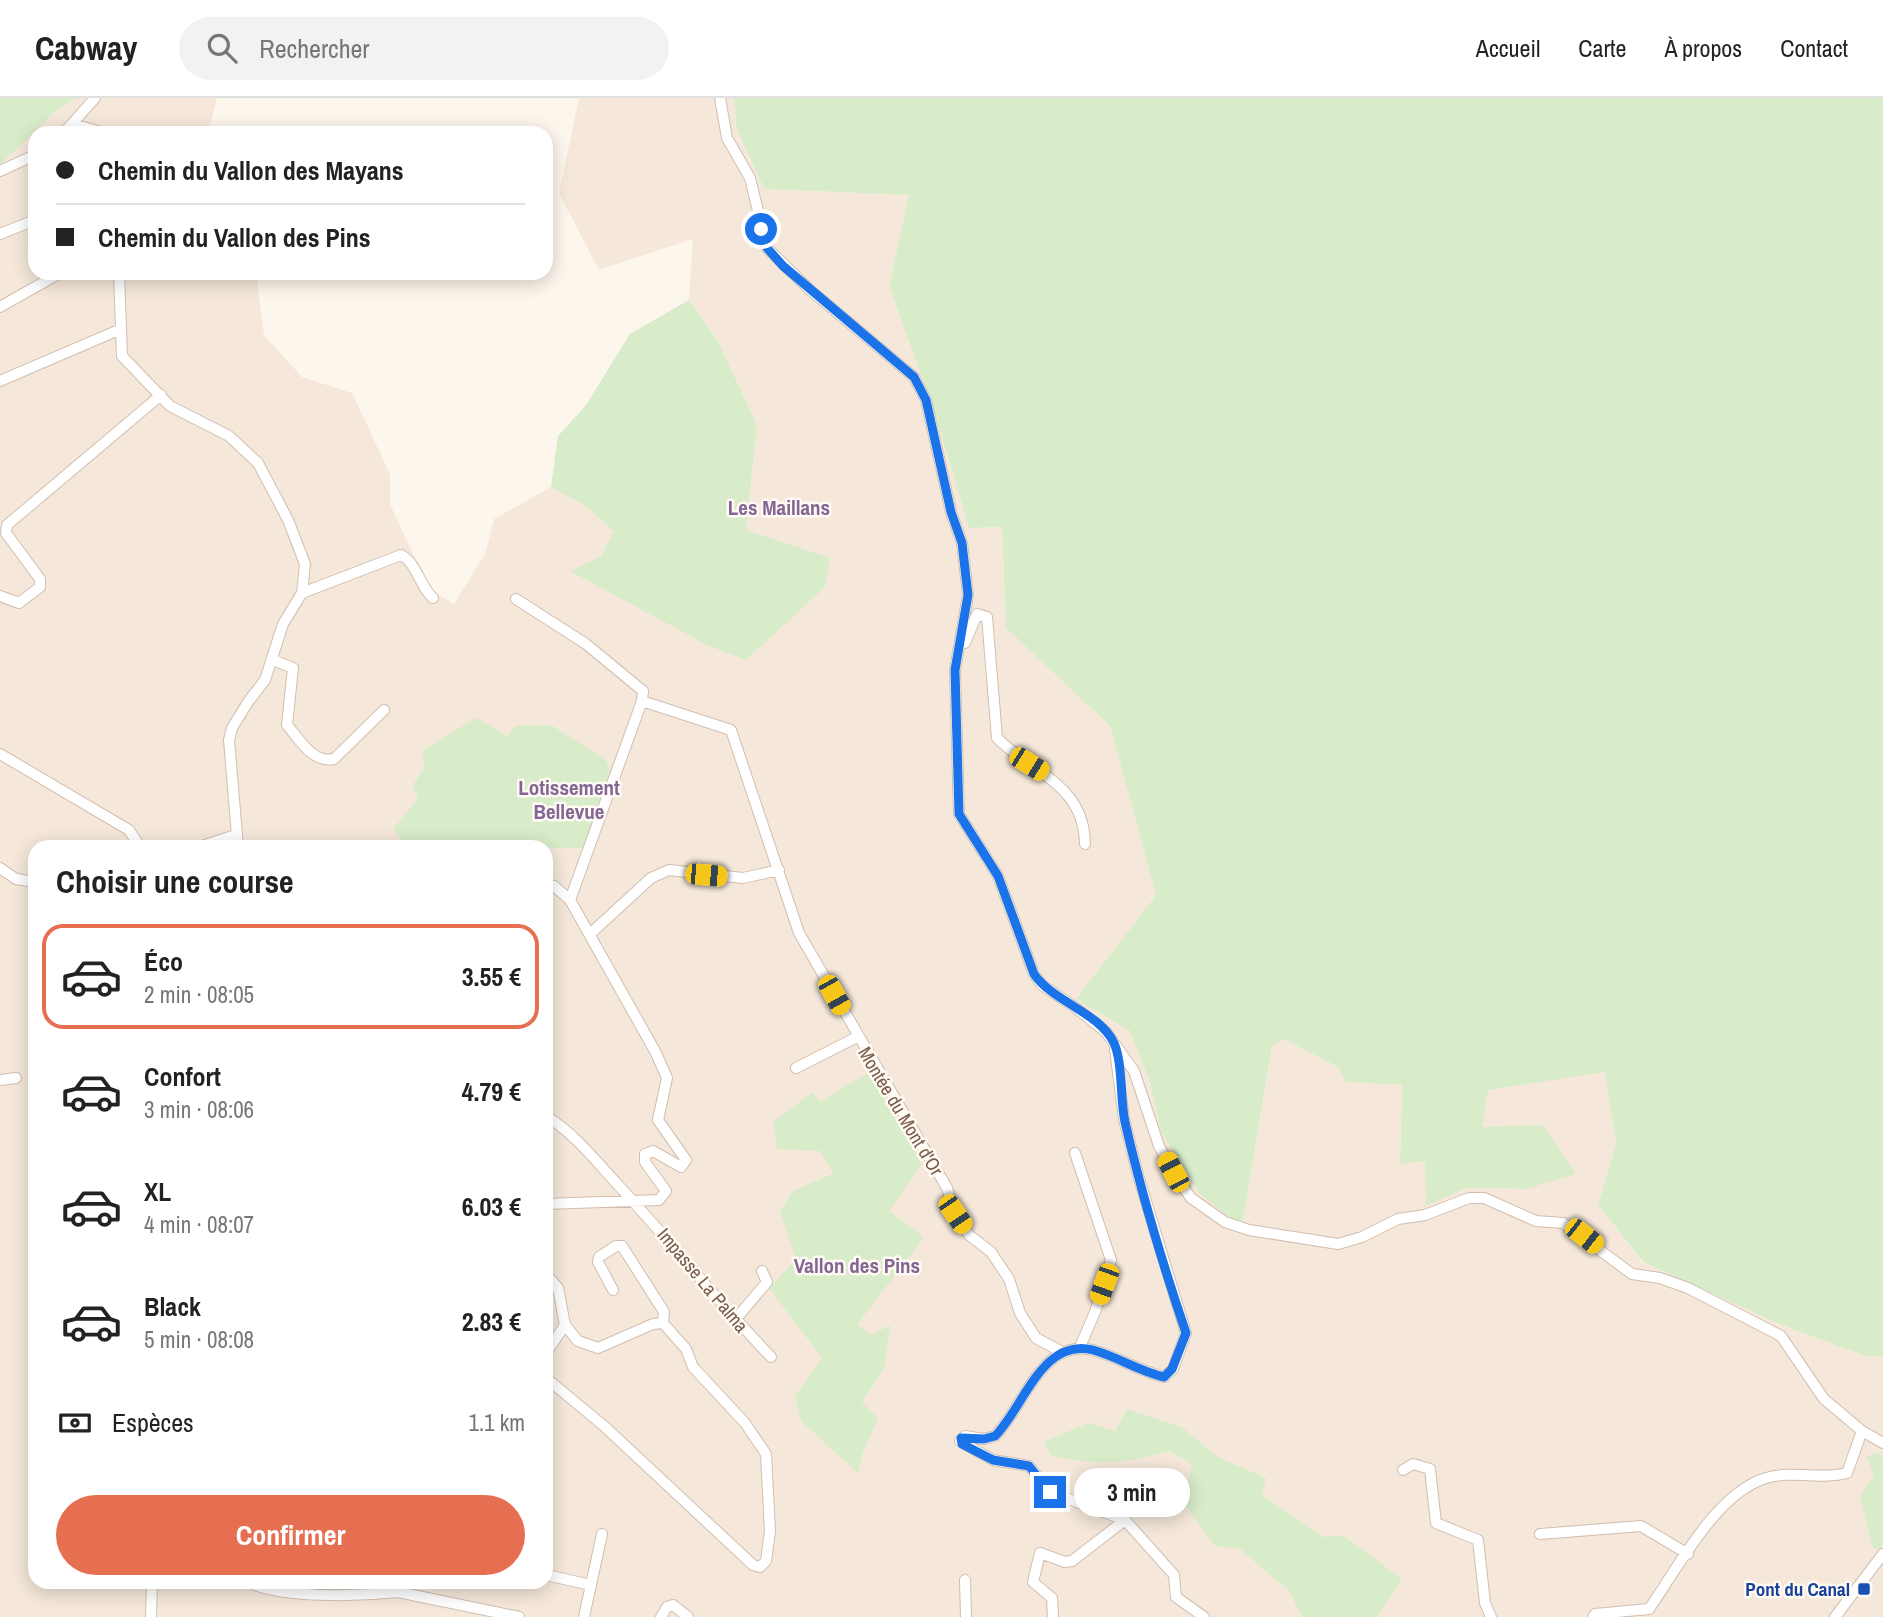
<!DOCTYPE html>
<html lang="fr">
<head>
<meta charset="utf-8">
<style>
	body { margin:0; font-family:"Archivo Narrow",sans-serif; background:#f2f2f2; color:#222; height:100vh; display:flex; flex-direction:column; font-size:26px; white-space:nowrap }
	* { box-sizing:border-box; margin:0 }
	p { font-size:23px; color:#767676 }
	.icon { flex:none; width:38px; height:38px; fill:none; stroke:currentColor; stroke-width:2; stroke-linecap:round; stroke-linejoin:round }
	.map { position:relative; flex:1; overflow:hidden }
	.details { position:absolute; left:28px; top:742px; width:525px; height:749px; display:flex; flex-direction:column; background:#fff; border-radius:21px; box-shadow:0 4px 18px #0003 }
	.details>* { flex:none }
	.top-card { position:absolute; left:28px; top:28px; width:525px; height:154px; border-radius:21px; box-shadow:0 4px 18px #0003; display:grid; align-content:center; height:154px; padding:0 28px; background:#fff }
	.end { position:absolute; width:32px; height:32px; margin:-16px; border:9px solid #1a73e8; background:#fff; box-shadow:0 0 0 4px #fff }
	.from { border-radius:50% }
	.bubble { position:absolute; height:49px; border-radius:24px; background:#fff; box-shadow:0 4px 18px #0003; font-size:23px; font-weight:800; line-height:49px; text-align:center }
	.car { position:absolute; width:21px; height:42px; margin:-21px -10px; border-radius:9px; box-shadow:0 0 5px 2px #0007; background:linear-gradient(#f5c518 24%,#345 0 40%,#f5c518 0 76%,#345 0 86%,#f5c518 0) }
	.top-card b { display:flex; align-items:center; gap:24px; height:66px; font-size:26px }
	.top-card b+b { border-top:2px solid #e0e0e0 }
	.top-card i { width:18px; height:18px; background:#222 }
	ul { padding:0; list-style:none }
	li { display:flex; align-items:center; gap:21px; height:105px; margin:0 14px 10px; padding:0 14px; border:4px solid transparent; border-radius:21px }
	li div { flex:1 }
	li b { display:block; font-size:26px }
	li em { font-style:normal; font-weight:800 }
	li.selected { border-color:#e76f51 }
	li>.icon { width:63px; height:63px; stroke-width:1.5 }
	h2 { padding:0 28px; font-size:32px; line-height:84px }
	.pay { display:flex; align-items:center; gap:18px; height:77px; padding:0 28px; font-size:26px }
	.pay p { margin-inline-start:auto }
	.action { display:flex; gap:14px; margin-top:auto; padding:14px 28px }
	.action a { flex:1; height:80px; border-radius:42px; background:#e76f51; color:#fff; font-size:28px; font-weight:800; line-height:80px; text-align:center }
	header { display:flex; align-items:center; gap:42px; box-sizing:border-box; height:98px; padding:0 35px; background:#fff; border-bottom:2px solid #e0e0e0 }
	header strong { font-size:33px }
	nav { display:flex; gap:38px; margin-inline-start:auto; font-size:24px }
	.search { width:490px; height:63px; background:#f2f2f2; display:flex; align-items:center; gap:18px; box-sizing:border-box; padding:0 24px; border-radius:38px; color:#767676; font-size:26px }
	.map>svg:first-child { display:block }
	.residential { fill:#f5e8da; fill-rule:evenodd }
	.green { fill:#d8ecc9 }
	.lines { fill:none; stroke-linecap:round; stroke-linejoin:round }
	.minor-casing { stroke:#d1beb0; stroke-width:12 }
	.minor { stroke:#fff; stroke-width:10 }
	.route { stroke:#1a73e8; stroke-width:9 }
	.transit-dot { fill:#1a4fb4; stroke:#fffaf3; stroke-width:2.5 }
	.labels { text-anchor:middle; stroke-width:5; stroke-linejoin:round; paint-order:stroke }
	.street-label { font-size:19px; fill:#7a5c4d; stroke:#fffaf3 }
	.transit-label { font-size:19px; font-weight:bold; fill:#164399; stroke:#fffaf3; text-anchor:end }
	.neighbourhood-label { font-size:21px; font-weight:bold; fill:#846695; stroke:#fffaf3 }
</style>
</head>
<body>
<header>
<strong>Cabway</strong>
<div class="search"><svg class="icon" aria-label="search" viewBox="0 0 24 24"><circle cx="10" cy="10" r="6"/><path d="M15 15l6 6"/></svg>Rechercher</div>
<nav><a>Accueil</a><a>Carte</a><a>À propos</a><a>Contact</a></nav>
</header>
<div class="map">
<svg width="1883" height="1519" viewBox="0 0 1883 1519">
	<rect width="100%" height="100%" fill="#fdf6ec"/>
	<!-- residential -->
	<path class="residential" d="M76,0H217L208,35H35V175H256L264,237L302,279L352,295L390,376V406L429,491L454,506L486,454L494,421L551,389L587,409L614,434L600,459L571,473L746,432L757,327L718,243L689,202L693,141L599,172L559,95L579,0H734L736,29L764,91L909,97L889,188L936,319L969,430L1002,429L1006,530L1110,628L1156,797L1076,901L1130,933L1151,988L1160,1032L1242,1129L1272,948L1284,941L1338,969L1346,984L1402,987L1400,1065L1425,1062L1427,1107L1466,1090L1526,1091L1482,1029L1488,991L1606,974L1616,1046L1598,1107L1642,1164L1779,1226L1865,1258L1883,1259V1361L1879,1354L1874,1378L1883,1453V1519H0V67L57,12ZM35,749H546V1484H35Z"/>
	<!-- green -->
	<path class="green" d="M0,0H76L57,12L0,67Z
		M734,0H1883V1259L1865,1258L1779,1226L1643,1164L1598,1107L1616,1046L1605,974L1488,992L1482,1029L1543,1027L1576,1076L1526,1091L1466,1090L1426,1108L1425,1063L1400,1066L1402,987L1346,984L1338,969L1284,941L1272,948L1242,1129L1199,1095L1160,1032L1151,988L1130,933L1076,901L1156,797L1110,628L1006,530L1002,429L969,430L936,319L889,188L909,97L764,91L736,29Z
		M689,202L718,243L757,327L746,432L830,460L825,489L746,562L709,548L570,473L600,459L614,434L587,409L551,389L558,338L586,307L630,236Z
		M476,620L507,638L516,628L551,627L606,662L610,673L583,750L407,749L393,731L418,700L412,688L425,669L422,653Z
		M869,974L922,1066L889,1113L924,1139L857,1227L871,1237L890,1227L884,1271L862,1304L878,1321L863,1354L858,1375L801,1323L795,1298L822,1260L769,1190L796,1161L780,1113L793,1093L834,1075L820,1053L777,1051L773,1024L813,994L820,1004Z
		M1127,1311L1183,1330L1218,1359L1266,1380L1262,1397L1323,1439L1344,1438L1402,1481L1377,1519H1302L1289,1493L1240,1451L1215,1448L1183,1404L1192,1366L1170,1353C1124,1366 1099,1368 1051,1358L1044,1344L1088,1325L1115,1333Z
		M1879,1354L1883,1361V1453L1873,1450L1860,1398L1874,1378L1867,1358Z
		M262,1484H393C372,1497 285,1492 262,1484Z"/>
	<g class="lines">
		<!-- minor casing -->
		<g class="minor-casing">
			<path id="minor" d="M720,0L727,40L750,80L767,150L809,191L914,279L926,302L951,414L962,445L968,497L955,572L959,716L998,778L1034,876L1042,887L1076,910L1106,934L1134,973L1159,1048L1173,1074L1191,1100L1225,1124L1249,1132L1338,1146L1362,1139L1398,1121L1425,1117L1469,1100H1484L1536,1123L1563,1125L1632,1176L1660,1180L1688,1190L1781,1238L1824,1301L1862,1333L1883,1345
				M73,26L104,35
				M64,35L95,0
				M0,73L35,57
				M0,136L35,122
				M119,175L122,258L170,308L229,338L258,365L288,422L305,466L302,495L283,526L265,582L248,604L232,630L229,642L238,749
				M0,209L60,175
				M0,283L121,231
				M302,495L401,457C417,465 420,489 433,500
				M0,498L19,505L40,489V481L6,435L7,427L161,297
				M516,501L586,546L643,593L642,603L570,802
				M965,545L977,516L987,519L997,640C1033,676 1084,686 1085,746
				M273,562L293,570L287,627C300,642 312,665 334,661L384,612
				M642,603L731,632L799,835L947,1090L955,1117L969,1137L991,1154L1009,1181L1020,1215L1036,1240L1062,1254
				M0,656L129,732L140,749
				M199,749L236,737
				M0,770L16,781L35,784
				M546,793L554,788L570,802L656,955L667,980L658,1022L686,1062L681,1069L653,1053L645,1056V1064L666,1093L659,1102L546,1106
				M590,836L651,780L669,772L743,780L779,772
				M1115,951L1124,1021L1138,1077L1186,1235L1173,1271L1164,1279C1139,1273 1118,1259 1093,1252C1042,1239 1024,1309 995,1338L984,1341L965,1338L960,1343L993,1362L1029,1368L1050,1394L1125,1422L1174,1477L1176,1499L1204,1519
				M796,970L857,939
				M0,982L16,980
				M546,1018C575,1036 595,1062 619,1088C671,1144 718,1204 771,1259
				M1075,1055L1111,1162L1095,1214L1080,1249
				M546,1176L558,1190L565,1227L546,1255
				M613,1192L598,1164L599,1159L616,1148H622L664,1214L663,1225
				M735,1222L767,1184L762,1173
				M546,1280L604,1328L753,1467L760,1469L766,1463L770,1433L766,1356L745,1325L693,1269L686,1251L663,1225L653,1226L598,1250L578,1243L565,1227
				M546,1367V1370
				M1403,1372L1413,1366L1430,1371L1436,1425L1478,1442L1485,1505L1491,1519
				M1540,1436L1641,1428L1688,1456
				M546,1477L591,1487
				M965,1482L966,1519
				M248,1484C281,1501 360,1498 398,1494L404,1484
				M398,1494L519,1519
				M151,1519L152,1484
				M584,1519L602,1436
				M661,1519L667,1509L673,1507L688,1519
				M1053,1519L1052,1500L1033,1484L1040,1455L1065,1464L1072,1463L1125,1422
				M1593,1519L1595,1516L1649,1511C1678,1470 1716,1395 1766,1380C1793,1372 1821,1382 1847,1375L1862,1333
				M1835,1519L1883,1456"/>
		</g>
		<!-- minor -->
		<use href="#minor" class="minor"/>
	</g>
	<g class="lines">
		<!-- route -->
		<path class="route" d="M761,131L767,150L783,168L914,279L926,302L951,414L962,445L968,497L955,572L959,716L998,778L1034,876C1053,904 1099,914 1114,945C1123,965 1120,1002 1125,1024C1141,1094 1163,1167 1186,1235L1172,1271L1164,1279C1139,1273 1118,1259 1093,1252C1042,1239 1024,1309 995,1338L984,1341L961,1340L962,1346L993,1362L1029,1368L1050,1394"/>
	</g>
	<!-- markers -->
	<rect class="transit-dot" x="1857" y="1484" width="14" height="14" rx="3.5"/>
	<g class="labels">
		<!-- street labels -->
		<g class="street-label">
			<text transform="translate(901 1013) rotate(59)" y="7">Montée du Mont d'Or</text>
			<text transform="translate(703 1182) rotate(50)" y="7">Impasse La Palma</text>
		</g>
		<!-- transit labels -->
		<g class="transit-label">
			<text x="1850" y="1498">Pont du Canal</text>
		</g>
		<!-- neighbourhood labels -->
		<g class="neighbourhood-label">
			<text x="779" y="417">Les Maillans</text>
			<text x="569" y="697">Lotissement<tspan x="569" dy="24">Bellevue</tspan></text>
			<text x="857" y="1175">Vallon des Pins</text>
		</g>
	</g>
</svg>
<i class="end from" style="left:761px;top:131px"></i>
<i class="end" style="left:1050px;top:1394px"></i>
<div class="bubble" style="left:1074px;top:1370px;width:116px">3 min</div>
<i class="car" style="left:1029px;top:666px;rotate:122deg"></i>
<i class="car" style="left:706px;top:777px;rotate:95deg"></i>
<i class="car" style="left:834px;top:897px;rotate:151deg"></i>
<i class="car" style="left:1173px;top:1074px;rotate:332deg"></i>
<i class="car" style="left:955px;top:1116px;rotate:146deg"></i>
<i class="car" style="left:1584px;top:1138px;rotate:128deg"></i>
<i class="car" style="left:1104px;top:1186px;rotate:200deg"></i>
<div class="top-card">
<b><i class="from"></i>Chemin du Vallon des Mayans</b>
<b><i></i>Chemin du Vallon des Pins</b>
</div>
<section class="details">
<h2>Choisir une course</h2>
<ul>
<li class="selected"><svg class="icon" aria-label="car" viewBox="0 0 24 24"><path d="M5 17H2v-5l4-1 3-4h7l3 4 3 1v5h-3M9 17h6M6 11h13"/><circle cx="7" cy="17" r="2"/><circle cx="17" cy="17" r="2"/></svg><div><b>Éco</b><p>2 min · 08:05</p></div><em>3.55 €</em></li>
<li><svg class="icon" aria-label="car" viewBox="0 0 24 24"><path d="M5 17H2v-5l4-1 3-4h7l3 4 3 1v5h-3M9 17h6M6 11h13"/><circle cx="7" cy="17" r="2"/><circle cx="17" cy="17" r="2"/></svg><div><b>Confort</b><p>3 min · 08:06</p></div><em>4.79 €</em></li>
<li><svg class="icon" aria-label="car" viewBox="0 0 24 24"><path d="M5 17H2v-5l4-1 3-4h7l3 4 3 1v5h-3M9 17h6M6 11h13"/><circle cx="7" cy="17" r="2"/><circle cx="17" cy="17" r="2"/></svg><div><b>XL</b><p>4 min · 08:07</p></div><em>6.03 €</em></li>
<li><svg class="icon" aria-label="car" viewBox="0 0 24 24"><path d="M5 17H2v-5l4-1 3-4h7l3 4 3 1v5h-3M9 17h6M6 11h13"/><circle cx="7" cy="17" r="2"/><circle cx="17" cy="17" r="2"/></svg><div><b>Black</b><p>5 min · 08:08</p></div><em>2.83 €</em></li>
</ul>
<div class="pay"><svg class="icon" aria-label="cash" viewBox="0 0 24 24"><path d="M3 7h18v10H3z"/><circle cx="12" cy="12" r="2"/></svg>Espèces<p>1.1 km</p></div>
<div class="action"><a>Confirmer</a></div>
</section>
</div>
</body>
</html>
